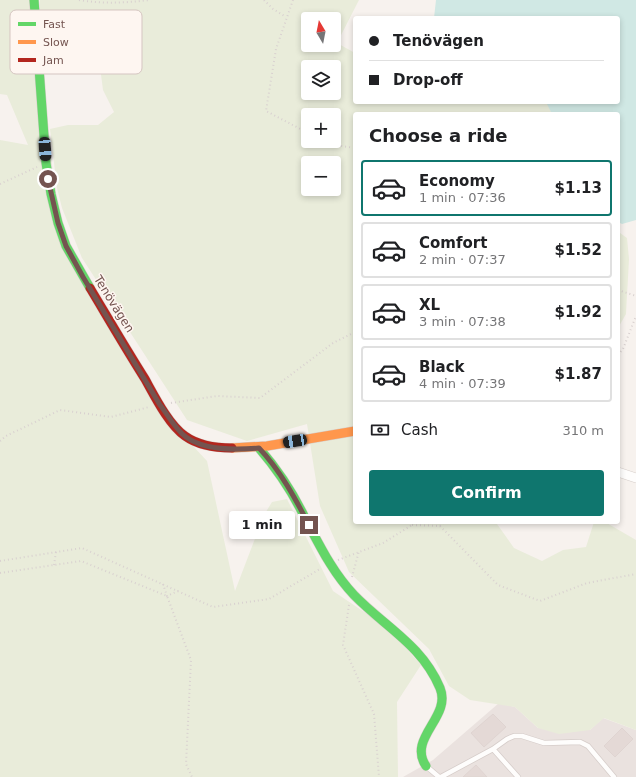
<!DOCTYPE html>
<html lang="en">
<head>
<meta charset="utf-8">
<style>
	body { margin:0; font-family:"DejaVu Sans",sans-serif; background:#f6f6f6; color:#202124; height:100vh; display:flex; flex-direction:column; font-size:15px; white-space:nowrap }
	* { box-sizing:border-box; margin:0 }
	p { font-size:13px; color:#757577 }
	.icon { flex:none; width:22px; height:22px; fill:none; stroke:currentColor; stroke-width:2; stroke-linecap:round; stroke-linejoin:round }
	.map { position:relative; flex:1; overflow:hidden }
	.details { position:absolute; left:353px; top:112px; width:267px; height:412px; display:flex; flex-direction:column; background:#fff; border-radius:4px; box-shadow:0 2px 6px #0003 }
	.details>* { flex:none }
	.hud { position:absolute; left:353px; top:16px; width:267px; height:88px; border-radius:4px; box-shadow:0 2px 6px #0003; display:grid; align-content:center; height:88px; padding:0 16px; background:#fff }
	.needle { width:26px; rotate:350deg }
	.controls { position:absolute; left:301px; top:12px; display:grid; gap:8px }
	.controls a { display:grid; place-items:center; width:40px; height:40px; border-radius:4px; background:#fff; box-shadow:0 2px 6px #0003; font-size:20px }
	.end { position:absolute; width:18px; height:18px; margin:-9px; border:5px solid #745450; background:#fff; box-shadow:0 0 0 2px #fff }
	.from { border-radius:50% }
	.bubble { position:absolute; height:28px; border-radius:4px; background:#fff; box-shadow:0 2px 6px #0003; font-size:13px; font-weight:800; line-height:28px; text-align:center }
	.car { position:absolute; width:12px; height:24px; margin:-12px -6px; border-radius:5px; box-shadow:0 0 3px 1px #0007; background:linear-gradient(#222 24%,#8ab4d8 0 40%,#222 0 76%,#8ab4d8 0 86%,#222 0) }
	.hud b { display:flex; align-items:center; gap:14px; height:38px; font-size:15px }
	.hud b+b { border-top:1px solid #e0e0e0 }
	.hud i { width:10px; height:10px; background:#202124 }
	ul { padding:0; list-style:none }
	li { display:flex; align-items:center; gap:12px; height:56px; margin:0 8px 6px; padding:0 8px; border:2px solid #e0e0e0; border-radius:4px }
	li div { flex:1 }
	li b { display:block; font-size:15px }
	li em { font-style:normal; font-weight:800 }
	li.active { border-color:#0f766e }
	li>.icon { width:36px; height:36px; stroke-width:1.5 }
	h2 { padding:0 16px; font-size:18px; line-height:48px }
	.pay { display:flex; align-items:center; gap:10px; height:44px; padding:0 16px; font-size:15px }
	.pay p { margin-inline-start:auto }
	.primary-button { display:flex; gap:8px; margin-top:auto; padding:8px 16px }
	.primary-button a { flex:1; height:46px; border-radius:4px; background:#0f766e; color:#fff; font-size:16px; font-weight:800; line-height:46px; text-align:center }
	.map>svg:first-child { display:block }
	.industrial { fill:#eae2df }
	.green { fill:#e9ecda; fill-rule:evenodd }
	.water { fill:#d0e8e4 }
	.building { fill:#e4d9d6; stroke:#dfd4d1 }
	.lines { fill:none; stroke-linecap:round; stroke-linejoin:round }
	.lane-casing { stroke:#d6cdca; stroke-width:6 }
	.street-casing { stroke:#d6cdca; stroke-width:10 }
	.fast-casing { stroke:#d7cdca; stroke-width:10 }
	.slow-casing { stroke:#d7cdca; stroke-width:10 }
	.jam-casing { stroke:#d7cdca; stroke-width:10 }
	.path { stroke:#d9d1d0; stroke-width:2; stroke-dasharray:1 3; stroke-linecap:butt }
	.lane { stroke:#fefdfc; stroke-width:4.5 }
	.street { stroke:#fefdfc; stroke-width:9 }
	.fast { stroke:#63d668; stroke-width:9 }
	.slow { stroke:#ff974d; stroke-width:9 }
	.jam { stroke:#b3261e; stroke-width:9 }
	.route { stroke:#745450; stroke-width:5 }
	.labels { text-anchor:middle; stroke-width:3; stroke-linejoin:round; paint-order:stroke }
	.street-label { font-size:12px; fill:#745450; stroke:#fef6f1 }
	.key { fill:#fef6f1; stroke:#d5c5c1; stroke-width:1 }
	.key-label { font-size:11px; fill:#745450 }
</style>
</head>
<body>
<div class="map">
<svg width="636" height="777" viewBox="0 0 636 777">
	<rect width="100%" height="100%" fill="#f7f2ee"/>
	<!-- industrial -->
	<path class="industrial" d="M499,703L515,707L538,728L590,730L603,718L636,730V777H403L433,760Z"/>
	<!-- green -->
	<path class="green" d="M0,0H29L62,236L166,417L207,461L235,591L264,515L272,502L287,499L333,591L388,628L421,665L397,702L398,777H0V140L28,145L7,95L0,94Z
		M40,0H359L337,43L355,53V102H547L552,114H355V522H491L497,524L514,548L542,561L563,550L586,547L594,522H605L636,540V730L604,718L590,730L559,734L538,728L515,707L470,700L449,686L429,649L349,572L320,506L307,424L247,441L187,420L82,258L62,208L57,188L50,129L68,125H98L114,112L103,90L99,59L84,34L68,14L40,11ZM308,19H334V45H308ZM308,67H334V93H308ZM308,115H334V141H308ZM308,163H334V189H308Z
		M620,233L627,238L629,259L626,314L618,328V234Z"/>
	<!-- water -->
	<path class="water" d="M436,0H636V220L622,224L618,222V114H552L546,102H618V18H434Z"/>
	<!-- building -->
	<path class="building" d="M493,714L506,727L484,747L471,733Z
		M622,728L633,739L615,757L604,746Z
		M476,765L487,777H463Z"/>
	<g class="lines">
		<!-- lane casing -->
		<g class="lane-casing">
			<path id="lane" d="M493,749L507,739L514,736H522L544,743L580,742L588,746L614,777
				M426,766L439,777
				M441,777L493,749L518,777"/>
		</g>
		<!-- street casing -->
		<g class="street-casing">
			<path id="street" d="M618,472L636,478"/>
		</g>
		<!-- fast casing -->
		<g class="fast-casing">
			<path id="fast" d="M34,0L46,163L51,194L58,223L66,246L90,288
				M259,448C277,469 292,491 304,516C319,544 332,572 354,595C385,627 422,645 440,688C452,717 407,738 426,766"/>
		</g>
		<!-- slow casing -->
		<g class="slow-casing">
			<path id="slow" d="M232,448L267,446L355,431"/>
		</g>
		<!-- jam casing -->
		<g class="jam-casing">
			<path id="jam" d="M90,288C108,318 126,349 145,379C155,397 169,425 185,436C199,446 215,448 232,448"/>
		</g>
		<!-- path -->
		<path class="path" d="M79,0C103,4 125,3 149,0
			M264,0L273,9L286,17
			M293,0L276,49L266,111L308,133
			M322,141L328,144L355,148
			M0,184L37,167
			M618,290L636,296
			M618,355L623,349L636,316
			M171,403L217,396L260,398L333,343L355,332
			M0,441L6,436L60,410L111,417L149,407
			M412,525L440,526L498,585L540,601L587,583L636,574
			M440,526L445,522
			M338,560L383,543L412,525L415,522
			M0,561L82,548L213,607L269,599L320,569
			M54,565L56,552
			M0,573L81,561L167,596L191,660L186,764L192,777
			M352,577L359,551
			M163,584L167,596L178,591
			M349,605L343,645L374,714L379,777"/>
		<!-- lane -->
		<use href="#lane" class="lane"/>
		<!-- street -->
		<use href="#street" class="street"/>
		<!-- fast -->
		<use href="#fast" class="fast"/>
		<!-- slow -->
		<use href="#slow" class="slow"/>
		<!-- jam -->
		<use href="#jam" class="jam"/>
	</g>
	<g class="lines">
		<!-- route -->
		<path class="route" d="M48,179L58,223L66,246L83,277L160,405C168,415 175,429 186,437C205,451 236,450 259,448C280,470 295,498 309,525"/>
	</g>
	<g class="labels">
		<!-- street labels -->
		<g class="street-label">
			<text transform="translate(114 304) rotate(58)" y="4">Tenövägen</text>
		</g>
	</g>
	<!-- legend -->
	<rect x="10" y="10" width="132" height="64" rx="6" class="key"/>
	<rect x="18" y="22" width="18" height="4" fill="#63d668"/>
	<rect x="18" y="40" width="18" height="4" fill="#ff974d"/>
	<rect x="18" y="58" width="18" height="4" fill="#b3261e"/>
	<g class="key-label">
		<text x="43" y="28">Fast</text>
		<text x="43" y="46">Slow</text>
		<text x="43" y="64">Jam</text>
	</g>
</svg>
<div class="controls">
<a><svg class="needle" viewBox="-14 -14 28 28"><path d="M0-13l5 13h-10z" fill="#e53935"/><path d="M0 13l5-13h-10z" fill="#757577"/></svg></a>
<a><svg class="icon" aria-label="layers" viewBox="0 0 24 24"><path d="M12 4l9 5-9 5-9-5zM3 14l9 5 9-5"/></svg></a>
<a>+</a>
<a>−</a>
</div>
<i class="end from" style="left:48px;top:179px"></i>
<i class="end" style="left:309px;top:525px"></i>
<div class="bubble" style="left:229px;top:511px;width:66px">1 min</div>
<i class="car" style="left:45px;top:149px;rotate:176deg"></i>
<i class="car" style="left:295px;top:441px;rotate:261deg"></i>
<div class="hud">
<b><i class="from"></i>Tenövägen</b>
<b><i></i>Drop-off</b>
</div>
<section class="details">
<h2>Choose a ride</h2>
<ul>
<li class="active"><svg class="icon" aria-label="car" viewBox="0 0 24 24"><path d="M5 17H2v-5l4-1 3-4h7l3 4 3 1v5h-3M9 17h6M6 11h13"/><circle cx="7" cy="17" r="2"/><circle cx="17" cy="17" r="2"/></svg><div><b>Economy</b><p>1 min · 07:36</p></div><em>$1.13</em></li>
<li><svg class="icon" aria-label="car" viewBox="0 0 24 24"><path d="M5 17H2v-5l4-1 3-4h7l3 4 3 1v5h-3M9 17h6M6 11h13"/><circle cx="7" cy="17" r="2"/><circle cx="17" cy="17" r="2"/></svg><div><b>Comfort</b><p>2 min · 07:37</p></div><em>$1.52</em></li>
<li><svg class="icon" aria-label="car" viewBox="0 0 24 24"><path d="M5 17H2v-5l4-1 3-4h7l3 4 3 1v5h-3M9 17h6M6 11h13"/><circle cx="7" cy="17" r="2"/><circle cx="17" cy="17" r="2"/></svg><div><b>XL</b><p>3 min · 07:38</p></div><em>$1.92</em></li>
<li><svg class="icon" aria-label="car" viewBox="0 0 24 24"><path d="M5 17H2v-5l4-1 3-4h7l3 4 3 1v5h-3M9 17h6M6 11h13"/><circle cx="7" cy="17" r="2"/><circle cx="17" cy="17" r="2"/></svg><div><b>Black</b><p>4 min · 07:39</p></div><em>$1.87</em></li>
</ul>
<div class="pay"><svg class="icon" aria-label="cash" viewBox="0 0 24 24"><path d="M3 7h18v10H3z"/><circle cx="12" cy="12" r="2"/></svg>Cash<p>310 m</p></div>
<div class="primary-button"><a>Confirm</a></div>
</section>
</div>
</body>
</html>
